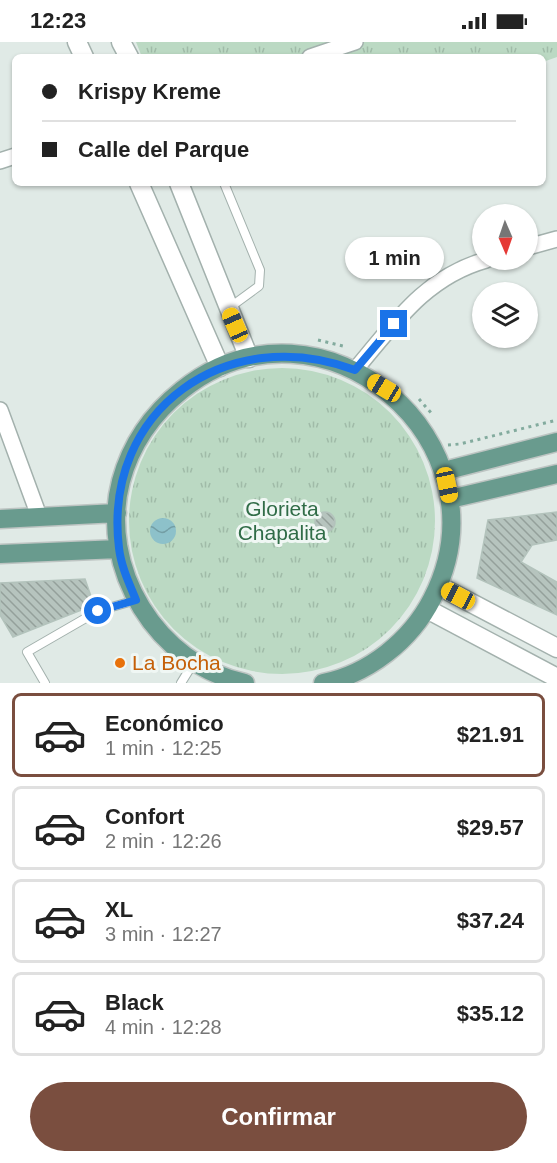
<!DOCTYPE html>
<html lang="es">
<head>
<meta charset="utf-8">
<style>
	body { margin:0; font-family:Helvetica,sans-serif; background:#f6f6f6; color:#222; height:100vh; display:flex; flex-direction:column; font-size:22px; white-space:nowrap }
	* { box-sizing:border-box; margin:0 }
	p { font-size:20px; color:#767676 }
	.icon { flex:none; width:33px; height:33px; fill:none; stroke:currentColor; stroke-width:2; stroke-linecap:round; stroke-linejoin:round }
	.map { position:relative; height:641px; overflow:hidden }
	.drawer { display:flex; flex-direction:column; background:#fff; flex:1 }
	.drawer>* { flex:none }
	.banner { position:absolute; left:12px; top:12px; width:534px; height:132px; border-radius:9px; box-shadow:0 2px 4px #0004; display:grid; align-content:center; height:132px; padding:0 30px; background:#fff }
	.needle { width:39px; rotate:178deg }
	.controls { position:absolute; left:472px; top:162px; display:grid; gap:12px }
	.controls a { display:grid; place-items:center; width:66px; height:66px; border-radius:50%; background:#fff; box-shadow:0 2px 4px #0004; font-size:30px }
	.end { position:absolute; width:27px; height:27px; margin:-14px; border:8px solid #1a73e8; background:#fff; box-shadow:0 0 0 3px #fff }
	.from { border-radius:50% }
	.bubble { position:absolute; height:42px; border-radius:21px; background:#fff; box-shadow:0 2px 4px #0004; font-size:20px; font-weight:800; line-height:42px; text-align:center }
	.car { position:absolute; width:18px; height:36px; margin:-18px -9px; border-radius:8px; box-shadow:0 0 4px 2px #0007; background:linear-gradient(#f5c518 24%,#345 0 40%,#f5c518 0 76%,#345 0 86%,#f5c518 0) }
	.banner b { display:flex; align-items:center; gap:21px; height:57px; font-size:22px }
	.banner b+b { border-top:2px solid #e0e0e0 }
	.banner i { width:15px; height:15px; background:#222 }
	ul { padding:10px 0 0; list-style:none }
	li { display:flex; align-items:center; gap:18px; height:84px; margin:0 12px 9px; padding:0 18px; border:3px solid #e0e0e0; border-radius:9px }
	li div { flex:1 }
	li b { display:block; font-size:22px }
	li em { font-style:normal; font-weight:800 }
	li.current { border-color:#7a4e3f }
	li>.icon { width:54px; height:54px; stroke-width:1.5 }
	.primary-button { display:flex; gap:12px; margin-top:auto; padding:12px 30px }
	.primary-button a { flex:1; height:69px; border-radius:36px; background:#7a4e3f; color:#fff; font-size:24px; font-weight:800; line-height:69px; text-align:center }
	.status { display:flex; justify-content:space-between; align-items:center; height:42px; padding:0 30px; background:#fff; direction:ltr }
	.status svg { height:16px; fill:currentColor }
	.map>svg:first-child { display:block }
	.grass { fill:url(#grass-tufts) }
	.water { fill:url(#water-waves) }
	.building { fill:url(#building-back-hatch); stroke:#b3c3bc; stroke-width:1.5 }
	.lines { fill:none; stroke-linecap:round; stroke-linejoin:round }
	.service-casing { stroke:#a3b1ad; stroke-width:10 }
	.minor-casing { stroke:#a3b1ad; stroke-width:18 }
	.tertiary-casing { stroke:#a3b1ad; stroke-width:21 }
	.primary-casing { stroke:#bdc4c2; stroke-width:21 }
	.path { stroke:#83ab9e; stroke-width:3; stroke-dasharray:3 4.5; stroke-linecap:butt }
	.service { stroke:#fff; stroke-width:8 }
	.minor { stroke:#fff; stroke-width:15 }
	.tertiary { stroke:#fff; stroke-width:18 }
	.primary { stroke:#699b8e; stroke-width:18 }
	.route { stroke:#1a73e8; stroke-width:8 }
	.food-dot { fill:#e8710a; stroke:#f0f7f4; stroke-width:2 }
	.labels { text-anchor:middle; stroke-width:6; stroke-linejoin:round; paint-order:stroke }
	.park-label { font-size:21px; fill:#306c47; stroke:#f0f7f4 }
	.food-label { font-size:21px; fill:#c56008; stroke:#f0f7f4; text-anchor:start }
</style>
</head>
<body>
<div class="status"><b>12:23</b><svg viewBox="0 0 49 12"><path d="M0 12V9h3v3zM5 12V6h3v6zM10 12V3h3v9zM15 12V0h3v12zM26 1h20v11H26zM47 4h2v5h-2z"/></svg></div>
<div class="map">
<svg width="557" height="641" viewBox="0 0 557 641">
	<defs>
		<pattern id="grass-tufts" width="24" height="20" patternUnits="userSpaceOnUse" patternTransform="scale(1.5)"><rect width="24" height="20" fill="#bbd9c3"/><path d="M3 7l-1-3M5 7V3M7 7l1-3M15 17l-1-3M17 17v-4M19 17l1-3" fill="none" stroke="#a0bba8"/></pattern>
		<pattern id="water-waves" width="16" height="10" patternUnits="userSpaceOnUse" patternTransform="scale(1.5)"><rect width="16" height="10" fill="#8dc1ca"/><path d="M0 5q4-4 8 0t8 0" fill="none" stroke="#739ea5"/></pattern>
		<pattern id="building-back-hatch" width="6" height="6" patternUnits="userSpaceOnUse" patternTransform="scale(1.5)"><rect width="6" height="6" fill="#b6c4be"/><path d="M-1 5l2 2M0 0l6 6M5-1l2 2" fill="none" stroke="#94a09b"/></pattern>
	</defs>
	<rect width="100%" height="100%" fill="#e0eae6"/>
	<!-- grass -->
	<path class="grass" d="M136,0H557V15L543,20V15H142Z
		M129 479a153 153 0 1 1 306 0a153 153 0 1 1-306 0Z"/>
	<!-- water -->
	<path class="water" d="M150 489a13 13 0 1 1 26 0a13 13 0 1 1-26 0Z"/>
	<!-- building -->
	<path class="building" d="M315 480a10 10 0 1 1 20 0a10 10 0 1 1-20 0Z
		M557,470V498L532,503L521,520L557,540V573L477,536L488,478Z
		M85,537L94,563L13,595L0,573V541Z"/>
	<g class="lines">
		<!-- service casing -->
		<g class="service-casing">
			<path id="service" d="M224,141L260,228L259,244L229,266
				M45,641L27,610L98,569L136,558
				M181,641L194,620"/>
		</g>
		<!-- minor casing -->
		<g class="minor-casing">
			<path id="minor" d="M310,15L355,0
				M0,119L15,114
				M528,205L557,197
				M355,328C394,282 425,235 486,218
				M0,368L39,474"/>
		</g>
		<!-- tertiary casing -->
		<g class="tertiary-casing">
			<path id="tertiary" d="M77,0L84,15
				M121,0L129,15
				M139,141L220,325
				M179,141L249,316
				M439,544L557,606
				M427,567L557,636"/>
		</g>
		<!-- primary casing -->
		<g class="primary-casing">
			<path id="primary" d="M444,429L557,400
				M450,457L557,432
				M0,477L117,471
				M0,512L119,507
				M245,641C157,622 98,526 121,439C131,402 153,371 182,348C321,237 513,400 432,557C411,598 369,632 323,641"/>
		</g>
		<!-- path -->
		<path class="path" d="M318,298L343,304
			M419,357L432,372
			M448,403L460,402L557,378"/>
		<!-- service -->
		<use href="#service" class="service"/>
		<!-- minor -->
		<use href="#minor" class="minor"/>
		<!-- tertiary -->
		<use href="#tertiary" class="tertiary"/>
		<!-- primary -->
		<use href="#primary" class="primary"/>
	</g>
	<g class="lines">
		<!-- route -->
		<path class="route" d="M98,569L136,558C129,541 121,524 119,506C102,367 228,280 355,328L394,282"/>
	</g>
	<!-- markers -->
	<circle class="food-dot" cx="120" cy="621" r="6"/>
	<g class="labels">
		<!-- park labels -->
		<g class="park-label">
			<text x="282" y="474">Glorieta<tspan x="282" dy="24">Chapalita</tspan></text>
		</g>
		<!-- food labels -->
		<g class="food-label">
			<text x="132" y="628">La Bocha</text>
		</g>
	</g>
</svg>
<div class="controls">
<a><svg class="needle" viewBox="-14 -14 28 28"><path d="M0-13l5 13h-10z" fill="#e53935"/><path d="M0 13l5-13h-10z" fill="#767676"/></svg></a>
<a><svg class="icon" aria-label="layers" viewBox="0 0 24 24"><path d="M12 4l9 5-9 5-9-5zM3 14l9 5 9-5"/></svg></a>
</div>
<i class="end from" style="left:98px;top:569px"></i>
<i class="end" style="left:394px;top:282px"></i>
<div class="bubble" style="left:345px;top:195px;width:99px">1 min</div>
<i class="car" style="left:235px;top:283px;rotate:336deg"></i>
<i class="car" style="left:384px;top:346px;rotate:301deg"></i>
<i class="car" style="left:447px;top:443px;rotate:168deg"></i>
<i class="car" style="left:458px;top:554px;rotate:298deg"></i>
<div class="banner">
<b><i class="from"></i>Krispy Kreme</b>
<b><i></i>Calle del Parque</b>
</div>
</div>
<section class="drawer">
<ul>
<li class="current"><svg class="icon" aria-label="car" viewBox="0 0 24 24"><path d="M5 17H2v-5l4-1 3-4h7l3 4 3 1v5h-3M9 17h6M6 11h13"/><circle cx="7" cy="17" r="2"/><circle cx="17" cy="17" r="2"/></svg><div><b>Económico</b><p>1 min · 12:25</p></div><em>$21.91</em></li>
<li><svg class="icon" aria-label="car" viewBox="0 0 24 24"><path d="M5 17H2v-5l4-1 3-4h7l3 4 3 1v5h-3M9 17h6M6 11h13"/><circle cx="7" cy="17" r="2"/><circle cx="17" cy="17" r="2"/></svg><div><b>Confort</b><p>2 min · 12:26</p></div><em>$29.57</em></li>
<li><svg class="icon" aria-label="car" viewBox="0 0 24 24"><path d="M5 17H2v-5l4-1 3-4h7l3 4 3 1v5h-3M9 17h6M6 11h13"/><circle cx="7" cy="17" r="2"/><circle cx="17" cy="17" r="2"/></svg><div><b>XL</b><p>3 min · 12:27</p></div><em>$37.24</em></li>
<li><svg class="icon" aria-label="car" viewBox="0 0 24 24"><path d="M5 17H2v-5l4-1 3-4h7l3 4 3 1v5h-3M9 17h6M6 11h13"/><circle cx="7" cy="17" r="2"/><circle cx="17" cy="17" r="2"/></svg><div><b>Black</b><p>4 min · 12:28</p></div><em>$35.12</em></li>
</ul>
<div class="primary-button"><a>Confirmar</a></div>
</section>
</body>
</html>
